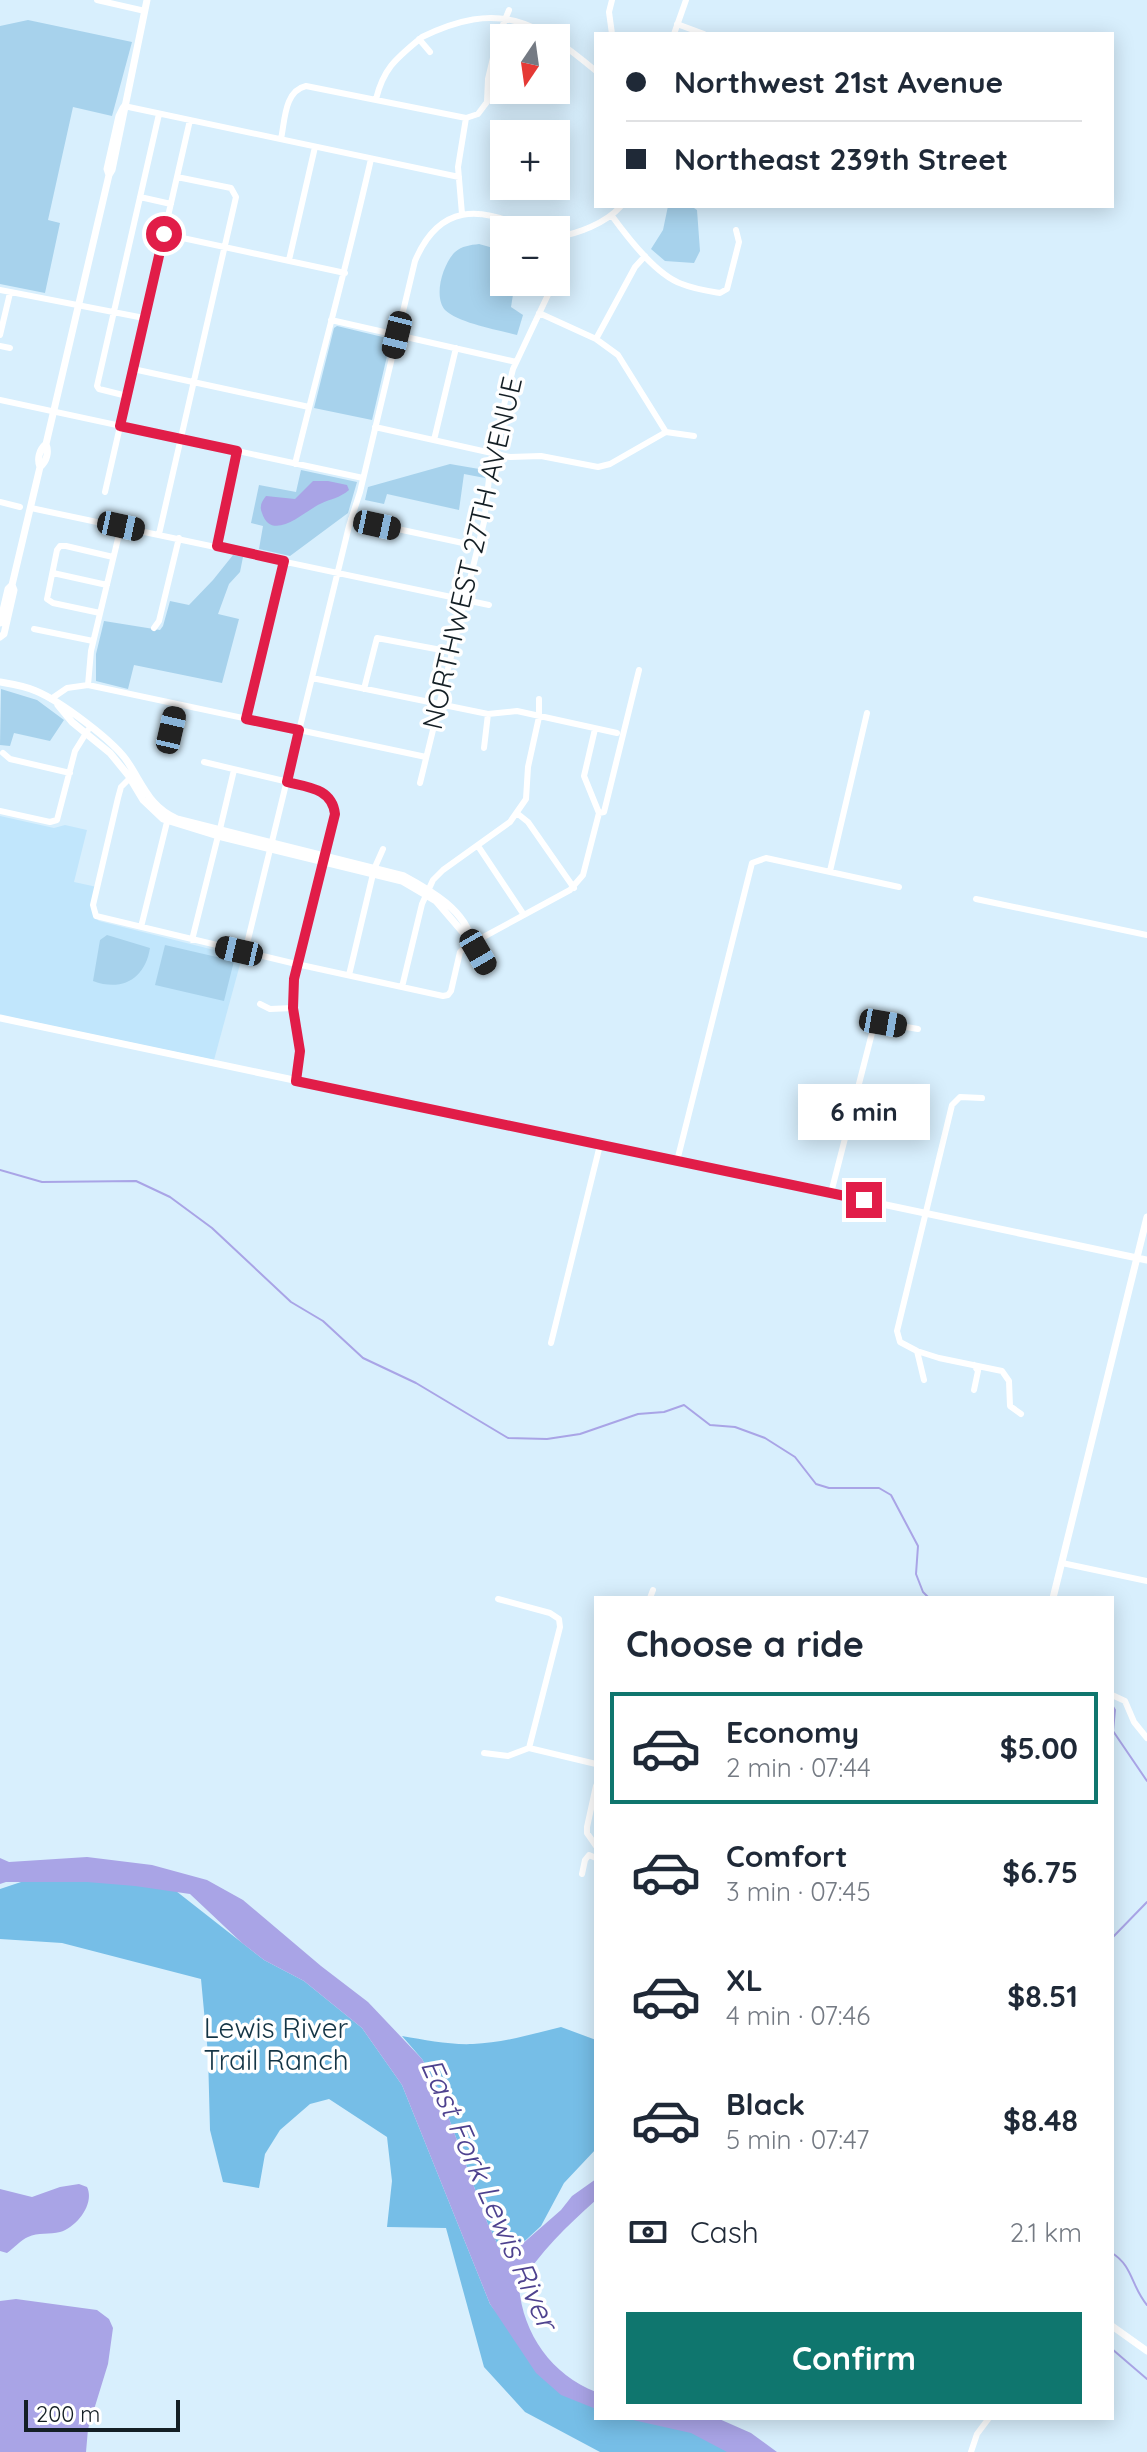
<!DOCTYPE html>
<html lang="en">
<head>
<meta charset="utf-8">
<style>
	body { margin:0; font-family:Quicksand,sans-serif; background:#f2f2f3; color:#1f2937; height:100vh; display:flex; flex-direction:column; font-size:30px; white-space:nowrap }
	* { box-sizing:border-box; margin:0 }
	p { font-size:26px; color:#747a83 }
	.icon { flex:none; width:44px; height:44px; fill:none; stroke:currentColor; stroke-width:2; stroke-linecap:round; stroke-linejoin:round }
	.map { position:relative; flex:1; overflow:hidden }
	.drawer { position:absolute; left:594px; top:1596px; width:520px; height:824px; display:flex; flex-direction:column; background:#fff; border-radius:0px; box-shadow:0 4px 20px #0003 }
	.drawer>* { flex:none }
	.top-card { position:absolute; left:594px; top:32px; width:520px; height:176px; border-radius:0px; box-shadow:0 4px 20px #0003; display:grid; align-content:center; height:176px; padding:0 32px; background:#fff }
	.needle { width:52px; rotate:193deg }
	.controls { position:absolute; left:490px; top:24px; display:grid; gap:16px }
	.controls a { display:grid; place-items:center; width:80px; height:80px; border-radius:0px; background:#fff; box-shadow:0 4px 20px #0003; font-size:40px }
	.scale { position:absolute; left:24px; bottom:20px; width:156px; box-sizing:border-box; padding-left:8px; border:4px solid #141f25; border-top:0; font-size:22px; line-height:28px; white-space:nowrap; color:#141f25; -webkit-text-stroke:6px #fff; paint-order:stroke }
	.end { position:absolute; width:36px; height:36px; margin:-18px; border:10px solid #e11d48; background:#fff; box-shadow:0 0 0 4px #fff }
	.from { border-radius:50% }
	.bubble { position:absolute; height:56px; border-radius:0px; background:#fff; box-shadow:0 4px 20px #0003; font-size:26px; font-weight:700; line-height:56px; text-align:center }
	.car { position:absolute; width:24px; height:48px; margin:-24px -12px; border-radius:10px; box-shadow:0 0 6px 2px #0007; background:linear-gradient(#222 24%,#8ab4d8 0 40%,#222 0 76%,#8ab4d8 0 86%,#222 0) }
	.top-card b { display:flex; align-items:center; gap:28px; height:76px; font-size:30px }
	.top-card b+b { border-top:2px solid #e0e1e3 }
	.top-card i { width:20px; height:20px; background:#1f2937 }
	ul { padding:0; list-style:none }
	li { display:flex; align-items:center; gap:24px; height:112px; margin:0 16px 12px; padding:0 16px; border:4px solid transparent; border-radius:0px }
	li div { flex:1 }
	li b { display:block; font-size:30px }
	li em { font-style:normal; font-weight:700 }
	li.on { border-color:#0f766e }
	li>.icon { width:72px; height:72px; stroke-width:1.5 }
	h2 { padding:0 32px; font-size:36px; line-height:96px }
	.pay { display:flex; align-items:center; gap:20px; height:88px; padding:0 32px; font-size:30px }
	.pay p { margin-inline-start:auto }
	.button { display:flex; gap:16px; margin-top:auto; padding:16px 32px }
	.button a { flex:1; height:92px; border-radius:0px; background:#0f766e; color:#fff; font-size:32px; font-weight:700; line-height:92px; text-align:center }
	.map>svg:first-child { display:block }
	.built { fill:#c1e6fc }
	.green { fill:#a7d2ec }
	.forest { fill:#76bee7 }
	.water { fill:#a9a4e6 }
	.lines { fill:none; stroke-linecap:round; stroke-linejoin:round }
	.stream { stroke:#a9a4e6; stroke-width:2 }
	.minor { stroke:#fff; stroke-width:6 }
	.tertiary { stroke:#fff; stroke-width:7 }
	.route { stroke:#e11d48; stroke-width:10 }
	.labels { text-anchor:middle; stroke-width:7; stroke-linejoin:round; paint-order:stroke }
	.street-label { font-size:28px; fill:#141f25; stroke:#fff }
	.park-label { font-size:28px; fill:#143546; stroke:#fff }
	.water-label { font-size:30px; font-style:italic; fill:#4e428f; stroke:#fff }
</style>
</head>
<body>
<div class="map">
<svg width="1147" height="2452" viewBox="0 0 1147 2452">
	<rect width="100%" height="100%" fill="#d8effd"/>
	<!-- built -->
	<path class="built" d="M0,816L54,828L65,825L87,830L74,882L97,887L94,916L99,921L242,957L214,1060L0,1015Z"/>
	<!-- green -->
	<path class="green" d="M28,20L132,42L112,116L73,107L48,220L60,223L45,293L0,284V26Z
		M668,206H691L697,210L700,251L694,263L665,261L651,249L663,230Z
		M479,244L504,251V282H515L511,307L523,315L517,335C499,330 458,323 445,310C433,296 443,264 455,252C462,246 470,245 479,244Z
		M337,326L391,339L372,420L314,408L334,328Z
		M450,464L485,470V478L464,474L459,510L387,494L384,504L365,500L368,487Z
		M301,470L357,482L348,513L290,556L259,549L263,526L251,523L259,485L296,492Z
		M233,555L243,557L240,572L229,584L218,614L239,619L222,683L134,665L128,689L96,681V654L104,621L160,630L163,626L170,601L189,605L213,580Z
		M1,689L37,700L64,720L50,741L14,733L10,746L0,745Z
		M107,935L150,948C145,979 122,992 93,981L100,940Z
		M165,945L234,961L224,1001L155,985Z"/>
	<!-- forest -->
	<path class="forest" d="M27,1880L105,1881L176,1891L264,1960L304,1981L362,2028L402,2085L490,2304L507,2326L596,2404V2418H645L693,2429L732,2452H600L525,2412L484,2367L446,2228L387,2227L392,2181L387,2137L329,2099L310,2104L280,2130L265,2154L259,2188L223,2182L210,2130L208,2054L201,1979L62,1943L0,1939V1889Z
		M561,2027L596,2040V2149L564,2183L541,2226L513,2252H501L487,2222L437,2086L422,2059L402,2036C426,2040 449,2045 473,2044C503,2043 532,2034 561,2027Z"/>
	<!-- water -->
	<path class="water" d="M313,481H328L347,485L349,490C340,498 330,499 320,504C306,510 272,544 262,513C259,506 262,501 266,496L295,499Z
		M87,1857L152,1865L207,1880L243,1900L321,1966L368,2002L422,2059L437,2086L487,2222L501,2252H513L561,2210L572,2196L596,2179V2200C567,2226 539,2252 519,2287C523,2334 552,2375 596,2392V2409L561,2395L536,2373L490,2304L402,2085L362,2028L304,1981L264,1960L242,1943L190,1894L135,1886L87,1882H6L0,1884V1858L9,1862Z
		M79,2184L87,2187C95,2203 77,2227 60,2232C50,2235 38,2232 28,2237C21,2240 14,2248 7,2253L0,2251V2189L32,2197L60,2187Z
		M16,2299L97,2310L109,2319L113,2328L108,2364L88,2429L86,2452H0V2301Z
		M624,2418H717L751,2433L777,2452H727L691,2433Z"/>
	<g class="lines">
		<!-- stream -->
		<path class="stream" d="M0,1170L42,1182L136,1181L170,1197L212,1228L291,1302L323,1321L363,1358L416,1383L508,1438L547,1439L580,1434L638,1414L664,1412L684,1405L710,1425L735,1427L765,1438L795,1457L816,1484L829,1488H879L891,1495L918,1546L916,1574L923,1592L929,1598
			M1112,1705L1115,1710L1113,1731L1147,1781
			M1112,1938L1147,1902
			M1112,2253C1133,2266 1131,2286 1147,2305
			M1112,2349L1147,2379"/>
		<!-- minor -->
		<path class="minor" d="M97,0L145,11
			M612,0L609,12L612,34
			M677,24L704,34
			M674,34L686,0
			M419,39L430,52
			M376,99C384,67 397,58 422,37C499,0 535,20 596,71
			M124,106L459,177
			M281,139C285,121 284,91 306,86L466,118
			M140,197L171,204
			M462,214L458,167L466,118L478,114L487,102L488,79L498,37L509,10
			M612,216C628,238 656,275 682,284C694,289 708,291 720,293L727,289L739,242L736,230
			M164,234L345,273
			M556,237C578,234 606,223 621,206
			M289,260L315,147
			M556,276L558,237
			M0,290L144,318
			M539,313L596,339L618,355L666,432
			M331,320L516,362
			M0,335L10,293
			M596,339L635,267L645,256
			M0,346L10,348
			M133,369L309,407
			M127,396L99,389L97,386L159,114
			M0,400L363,478
			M375,427L510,457L541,456L598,467L610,464L666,432
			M666,432L694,436
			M434,440L456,348
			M295,464C320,362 348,261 371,159
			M105,492L190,120
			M0,502L20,507
			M31,508L489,605
			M351,519L477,546
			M159,534L236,197L231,188L177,177
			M217,546L237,451
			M53,573L107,585
			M100,613L53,603L47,599L57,550L60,546H66L113,557
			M154,628L159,621L179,538
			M34,629L93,641
			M312,678L488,714L517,711L617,733
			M88,685L91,651L121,526
			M364,689L377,638L452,652
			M51,699L67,688L88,685L426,757
			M246,719L284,561
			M171,730L177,704
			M484,748L488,714
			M3,753L10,759L70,773
			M204,762L318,789C328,795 333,802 335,814L294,979L293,1008L300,1051L296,1081
			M133,775L121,787L118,798L93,905L96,916L292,963L443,996L448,995L451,991L460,952L465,947L570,890L583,875L599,813L584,776L595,729
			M420,783L484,522L492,453L513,369L554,282
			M0,811L50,822L57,820L75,751L88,730
			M599,813L604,812L639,670
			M518,814L528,822L574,888
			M220,829L234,770
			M478,846L524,915
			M375,867L383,849
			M830,871L867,713
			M976,899L1147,935
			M141,927L168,818
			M192,940L218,836
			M472,943L488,970
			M245,952L349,526L360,492L415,261C439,204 480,205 529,230
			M349,975L373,874
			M402,987L422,904L433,880L443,870L510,822L526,799L528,767L539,717V699
			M260,1004L270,1009L293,1008
			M982,1098L960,1097L952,1105L897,1331L900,1342L917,1351L939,1358L1002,1371L1009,1381L1010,1406L1021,1414
			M677,1161L752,863L766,858L899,887
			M831,1193L872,1033L883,1023L918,1029
			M551,1343L600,1145
			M917,1351L924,1380
			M974,1390L978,1371L974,1365
			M1062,1563L1147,1581
			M650,1598L653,1590
			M498,1599L550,1613L559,1619L560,1627L529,1748
			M1112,1695L1125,1701L1134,1722L1147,1738
			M484,1753L508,1756L529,1748L596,1764
			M596,1786L587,1827V1833L596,1846
			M582,1874L585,1860L589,1855L596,1858
			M971,2452L977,2434L989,2418"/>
		<!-- tertiary -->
		<path class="tertiary" d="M109,175L107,169L119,116L123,108
			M40,467C47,461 49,452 46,444
			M0,623L8,589L12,585L40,467C37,459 39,450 46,444L109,175L112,170L147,0
			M0,637L4,634L14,590L12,585
			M0,682C12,684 25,686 36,691C60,701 116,742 129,764C144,787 150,807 177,819L404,876C430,890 467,911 472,943
			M58,705L72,722L110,753L128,775L143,800L163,819L218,836L402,881L436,901L472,943
			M0,1018L1147,1260
			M1053,1598L1147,1217
			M1112,2326L1147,2351"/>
	</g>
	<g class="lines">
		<!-- route -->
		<path class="route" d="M164,234L120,426L237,451L217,546L284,561L246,719L299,730L287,782C307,787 332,788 335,814L294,979L293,1008L300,1051L296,1081L864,1200"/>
	</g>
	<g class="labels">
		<!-- street labels -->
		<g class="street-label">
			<text transform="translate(472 553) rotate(-77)" y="10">NORTHWEST 27TH AVENUE</text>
		</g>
		<!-- park labels -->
		<g class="park-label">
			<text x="276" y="2038">Lewis River<tspan x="276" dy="32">Trail Ranch</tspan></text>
		</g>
		<!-- water labels -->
		<g class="water-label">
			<text transform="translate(489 2194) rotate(66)" y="10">East Fork Lewis River</text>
		</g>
	</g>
</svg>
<div class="controls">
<a><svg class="needle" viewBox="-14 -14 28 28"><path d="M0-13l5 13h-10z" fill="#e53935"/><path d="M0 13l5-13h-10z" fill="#747a83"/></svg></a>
<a>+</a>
<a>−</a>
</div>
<div class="scale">200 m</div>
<i class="end from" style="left:164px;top:234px"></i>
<i class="end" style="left:864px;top:1200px"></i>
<div class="bubble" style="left:798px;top:1084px;width:132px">6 min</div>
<i class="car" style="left:397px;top:335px;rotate:194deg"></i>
<i class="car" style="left:377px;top:525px;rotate:102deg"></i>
<i class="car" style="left:121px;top:526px;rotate:102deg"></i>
<i class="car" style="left:171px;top:730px;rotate:13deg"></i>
<i class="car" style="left:239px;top:951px;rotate:283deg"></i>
<i class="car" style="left:478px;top:952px;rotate:150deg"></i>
<i class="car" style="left:883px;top:1023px;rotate:100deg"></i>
<div class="top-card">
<b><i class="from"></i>Northwest 21st Avenue</b>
<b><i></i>Northeast 239th Street</b>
</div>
<section class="drawer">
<h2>Choose a ride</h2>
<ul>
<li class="on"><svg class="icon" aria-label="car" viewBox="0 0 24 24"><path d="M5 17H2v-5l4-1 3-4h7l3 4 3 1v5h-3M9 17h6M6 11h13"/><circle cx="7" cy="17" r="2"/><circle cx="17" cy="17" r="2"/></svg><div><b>Economy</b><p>2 min · 07:44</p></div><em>$5.00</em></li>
<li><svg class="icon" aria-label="car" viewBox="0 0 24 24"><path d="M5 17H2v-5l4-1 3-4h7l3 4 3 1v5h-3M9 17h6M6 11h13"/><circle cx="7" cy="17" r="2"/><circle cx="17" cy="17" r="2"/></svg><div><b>Comfort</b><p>3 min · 07:45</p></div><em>$6.75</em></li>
<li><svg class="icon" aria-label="car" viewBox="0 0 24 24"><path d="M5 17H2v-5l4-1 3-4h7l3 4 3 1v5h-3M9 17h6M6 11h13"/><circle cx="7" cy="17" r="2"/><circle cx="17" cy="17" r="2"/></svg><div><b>XL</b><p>4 min · 07:46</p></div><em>$8.51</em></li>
<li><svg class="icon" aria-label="car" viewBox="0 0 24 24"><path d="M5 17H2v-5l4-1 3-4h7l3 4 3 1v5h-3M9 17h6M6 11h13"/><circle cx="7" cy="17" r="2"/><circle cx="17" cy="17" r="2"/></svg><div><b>Black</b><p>5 min · 07:47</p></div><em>$8.48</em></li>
</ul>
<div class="pay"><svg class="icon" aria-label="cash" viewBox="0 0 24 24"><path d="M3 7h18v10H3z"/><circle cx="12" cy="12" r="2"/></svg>Cash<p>2.1 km</p></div>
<div class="button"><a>Confirm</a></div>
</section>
</div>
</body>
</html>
